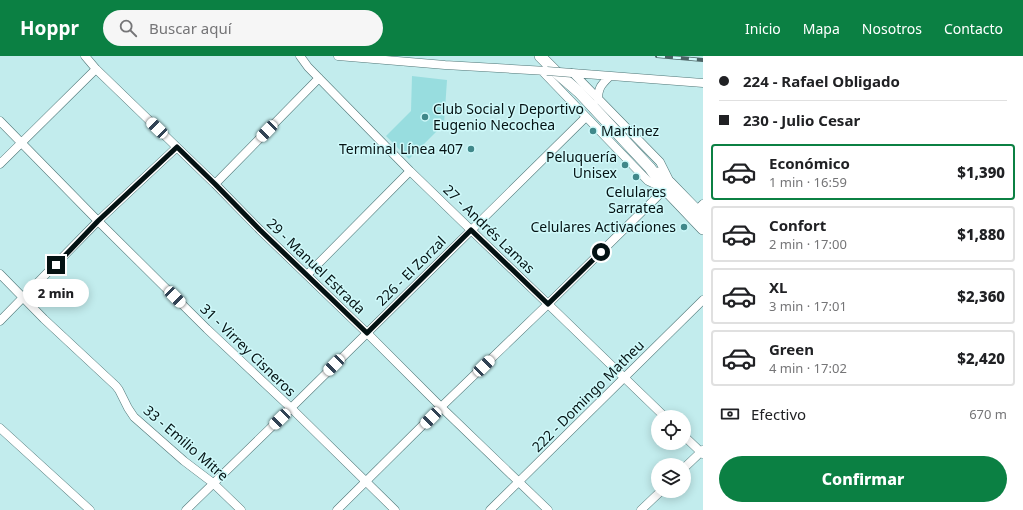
<!DOCTYPE html>
<html lang="es">
<head>
<meta charset="utf-8">
<style>
	body { margin:0; font-family:"Noto Sans",sans-serif; background:#f6f6f6; color:#202124; height:100vh; display:flex; flex-direction:column; font-size:15px; white-space:nowrap }
	* { box-sizing:border-box; margin:0 }
	p { font-size:13px; color:#757577 }
	.icon { flex:none; width:22px; height:22px; fill:none; stroke:currentColor; stroke-width:2; stroke-linecap:round; stroke-linejoin:round }
	.map { position:relative; flex:1; overflow:hidden }
	.drawer { display:flex; flex-direction:column; background:#fff; width:320px }
	.drawer>* { flex:none }
	.top-card { display:grid; align-content:center; height:88px; padding:0 16px; background:#fff }
	.controls { position:absolute; left:651px; top:354px; display:grid; gap:8px }
	.controls a { display:grid; place-items:center; width:40px; height:40px; border-radius:50%; background:#fff; box-shadow:0 2px 10px #0003; font-size:20px }
	.end { position:absolute; width:18px; height:18px; margin:-9px; border:5px solid #041213; background:#fff; box-shadow:0 0 0 2px #fff }
	.from { border-radius:50% }
	.bubble { position:absolute; height:28px; border-radius:14px; background:#fff; box-shadow:0 2px 10px #0003; font-size:13px; font-weight:800; line-height:28px; text-align:center }
	.car { position:absolute; width:12px; height:24px; margin:-12px -6px; border-radius:5px; box-shadow:0 0 3px 1px #0007; background:linear-gradient(#fff 24%,#345 0 40%,#fff 0 76%,#345 0 86%,#fff 0) }
	.top-card b { display:flex; align-items:center; gap:14px; height:38px; font-size:15px }
	.top-card b+b { border-top:1px solid #e0e0e0 }
	.top-card i { width:10px; height:10px; background:#202124 }
	ul { padding:0; list-style:none }
	li { display:flex; align-items:center; gap:12px; height:56px; margin:0 8px 6px; padding:0 8px; border:2px solid #e0e0e0; border-radius:4px }
	li div { flex:1 }
	li b { display:block; font-size:15px }
	li em { font-style:normal; font-weight:800 }
	li.current { border-color:#0b8043 }
	li>.icon { width:36px; height:36px; stroke-width:1.5 }
	.pay { display:flex; align-items:center; gap:10px; height:44px; padding:0 16px; font-size:15px }
	.pay p { margin-inline-start:auto }
	.action { display:flex; gap:8px; margin-top:auto; padding:8px 16px }
	.action a { flex:1; height:46px; border-radius:24px; background:#0b8043; color:#fff; font-size:16px; font-weight:800; line-height:46px; text-align:center }
	header { display:flex; align-items:center; gap:24px; box-sizing:border-box; height:56px; padding:0 20px; background:#0b8043; color:#fff }
	header strong { font-size:19px }
	nav { display:flex; gap:22px; margin-inline-start:auto; font-size:14px }
	.search { width:280px; height:36px; background:#f6f6f6; display:flex; align-items:center; gap:10px; box-sizing:border-box; padding:0 14px; border-radius:22px; color:#757577; font-size:15px }
	main { display:flex; flex:1; min-height:0 }
	.map>svg:first-child { display:block }
	.green { fill:#98dddf }
	.lines { fill:none; stroke-linecap:round; stroke-linejoin:round }
	.minor-casing { stroke:#4f7677; stroke-width:9 }
	.major-casing { stroke:#4f7677; stroke-width:12 }
	.minor { stroke:#fff; stroke-width:8 }
	.major { stroke:#fff; stroke-width:11 }
	.rail-casing { stroke:#4b6364; stroke-width:4 }
	.rail { stroke:#cff9fa; stroke-width:2.5; stroke-dasharray:8; stroke-linecap:butt }
	.minor-bridge-casing { stroke:#4f7677; stroke-width:9; stroke-linecap:butt }
	.minor-bridge { stroke:#fff; stroke-width:8 }
	.route { stroke:#041213; stroke-width:5 }
	.poi-dot { fill:#40888a; stroke:#cff9fa; stroke-width:1.5 }
	.labels { text-anchor:middle; stroke-width:3; stroke-linejoin:round; paint-order:stroke }
	.poi-label { font-size:14px; fill:#041213; stroke:#cff9fa; text-anchor:end }
	.street-label { font-size:14px; fill:#041213; stroke:#cff9fa }
</style>
</head>
<body>
<header>
<strong>Hoppr</strong>
<div class="search"><svg class="icon" aria-label="search" viewBox="0 0 24 24"><circle cx="10" cy="10" r="6"/><path d="M15 15l6 6"/></svg>Buscar aquí</div>
<nav><a>Inicio</a><a>Mapa</a><a>Nosotros</a><a>Contacto</a></nav>
</header>
<main>
<div class="map">
<svg width="703" height="454" viewBox="0 0 703 454">
	<rect width="100%" height="100%" fill="#c2eced"/>
	<!-- green -->
	<path class="green" d="M412,20L447,24L444,68L409,103L386,80L411,55Z"/>
	<g class="lines">
		<!-- minor casing -->
		<g class="minor-casing">
			<path id="minor" d="M85,0L96,13L215,128L260,174L367,277L441,351L548,454
				M300,0L308,11L410,115L471,174L548,248L665,361
				M338,0L445,9L547,15
				M572,17L703,27
				M574,18L660,106L670,126
				M598,44C598,32 601,29 609,21
				M0,65L98,165L207,273L291,352L395,454
				M0,108L96,13
				M215,128L319,22
				M696,155L703,148
				M0,218L44,263L116,330L119,334L128,352L134,361L184,405L213,427L241,454
				M307,219L410,115
				M0,265L98,165L177,91
				M0,372L90,454
				M684,380L703,398
				M684,412L703,394
				M186,454L291,352L586,61
				M337,454L441,351L548,248L665,133L648,125L542,15
				M490,454L703,244
				M641,454L661,435"/>
		</g>
		<!-- major casing -->
		<g class="major-casing">
			<path id="major" d="M540,0L557,17L579,36L650,112L665,133L703,173
				M657,117L670,127L703,161"/>
		</g>
		<!-- minor -->
		<use href="#minor" class="minor"/>
		<!-- major -->
		<use href="#major" class="major"/>
		<!-- rail casing -->
		<g class="rail-casing">
			<path id="rail" d="M657,0L703,4"/>
		</g>
		<!-- rail -->
		<use href="#rail" class="rail"/>
		<!-- minor-bridge casing -->
		<g class="minor-bridge-casing">
			<path id="minor-bridge" d="M547,15L572,17"/>
		</g>
		<!-- minor-bridge -->
		<use href="#minor-bridge" class="minor-bridge"/>
	</g>
	<g class="lines">
		<!-- route -->
		<path class="route" d="M56,209L98,165L177,91L215,128L260,174L367,277L471,174L548,248L601,196"/>
	</g>
	<!-- markers -->
	<g class="poi-dot">
		<circle cx="425" cy="61" r="4"/>
		<circle cx="593" cy="75" r="4"/>
		<circle cx="471" cy="93" r="4"/>
		<circle cx="625" cy="109" r="4"/>
		<circle cx="636" cy="121" r="4"/>
		<circle cx="684" cy="171" r="4"/>
	</g>
	<g class="labels">
		<!-- poi labels -->
		<g class="poi-label">
			<text x="433" y="58" text-anchor="start">Club Social y Deportivo<tspan x="433" dy="16">Eugenio Necochea</tspan></text>
			<text x="601" y="80" text-anchor="start">Martinez</text>
			<text x="463" y="98">Terminal Línea 407</text>
			<text x="617" y="106">Peluquería<tspan x="617" dy="16">Unisex</tspan></text>
			<text x="636" y="141" text-anchor="middle">Celulares<tspan x="636" dy="16">Sarratea</tspan></text>
			<text x="676" y="176">Celulares Activaciones</text>
		</g>
		<!-- street labels -->
		<g class="street-label">
			<text transform="translate(489 173) rotate(44)" y="5">27 - Andrés Lamas</text>
			<text transform="translate(316 210) rotate(44)" y="5">29 - Manuel Estrada</text>
			<text transform="translate(411 215) rotate(-45)" y="5">226 - El Zorzal</text>
			<text transform="translate(248 294) rotate(44)" y="5">31 - Virrey Cisneros</text>
			<text transform="translate(588 340) rotate(-45)" y="5">222 - Domingo Matheu</text>
			<text transform="translate(186 387) rotate(41)" y="5">33 - Emilio Mitre</text>
		</g>
	</g>
</svg>
<div class="controls">
<a><svg class="icon" aria-label="locate" viewBox="0 0 24 24"><circle cx="12" cy="12" r="6"/><path d="M12 2v4M12 18v4M2 12h4M18 12h4"/></svg></a>
<a><svg class="icon" aria-label="layers" viewBox="0 0 24 24"><path d="M12 4l9 5-9 5-9-5zM3 14l9 5 9-5"/></svg></a>
</div>
<i class="end from" style="left:601px;top:196px"></i>
<i class="end" style="left:56px;top:209px"></i>
<div class="bubble" style="left:23px;top:223px;width:66px">2 min</div>
<i class="car" style="left:157px;top:72px;rotate:314deg"></i>
<i class="car" style="left:267px;top:75px;rotate:224deg"></i>
<i class="car" style="left:175px;top:241px;rotate:135deg"></i>
<i class="car" style="left:334px;top:309px;rotate:225deg"></i>
<i class="car" style="left:484px;top:310px;rotate:46deg"></i>
<i class="car" style="left:431px;top:362px;rotate:225deg"></i>
<i class="car" style="left:280px;top:363px;rotate:226deg"></i>
</div>
<section class="drawer">
<div class="top-card">
<b><i class="from"></i>224 - Rafael Obligado</b>
<b><i></i>230 - Julio Cesar</b>
</div>
<ul>
<li class="current"><svg class="icon" aria-label="car" viewBox="0 0 24 24"><path d="M5 17H2v-5l4-1 3-4h7l3 4 3 1v5h-3M9 17h6M6 11h13"/><circle cx="7" cy="17" r="2"/><circle cx="17" cy="17" r="2"/></svg><div><b>Económico</b><p>1 min · 16:59</p></div><em>$1,390</em></li>
<li><svg class="icon" aria-label="car" viewBox="0 0 24 24"><path d="M5 17H2v-5l4-1 3-4h7l3 4 3 1v5h-3M9 17h6M6 11h13"/><circle cx="7" cy="17" r="2"/><circle cx="17" cy="17" r="2"/></svg><div><b>Confort</b><p>2 min · 17:00</p></div><em>$1,880</em></li>
<li><svg class="icon" aria-label="car" viewBox="0 0 24 24"><path d="M5 17H2v-5l4-1 3-4h7l3 4 3 1v5h-3M9 17h6M6 11h13"/><circle cx="7" cy="17" r="2"/><circle cx="17" cy="17" r="2"/></svg><div><b>XL</b><p>3 min · 17:01</p></div><em>$2,360</em></li>
<li><svg class="icon" aria-label="car" viewBox="0 0 24 24"><path d="M5 17H2v-5l4-1 3-4h7l3 4 3 1v5h-3M9 17h6M6 11h13"/><circle cx="7" cy="17" r="2"/><circle cx="17" cy="17" r="2"/></svg><div><b>Green</b><p>4 min · 17:02</p></div><em>$2,420</em></li>
</ul>
<div class="pay"><svg class="icon" aria-label="cash" viewBox="0 0 24 24"><path d="M3 7h18v10H3z"/><circle cx="12" cy="12" r="2"/></svg>Efectivo<p>670 m</p></div>
<div class="action"><a>Confirmar</a></div>
</section>
</main>
</body>
</html>
